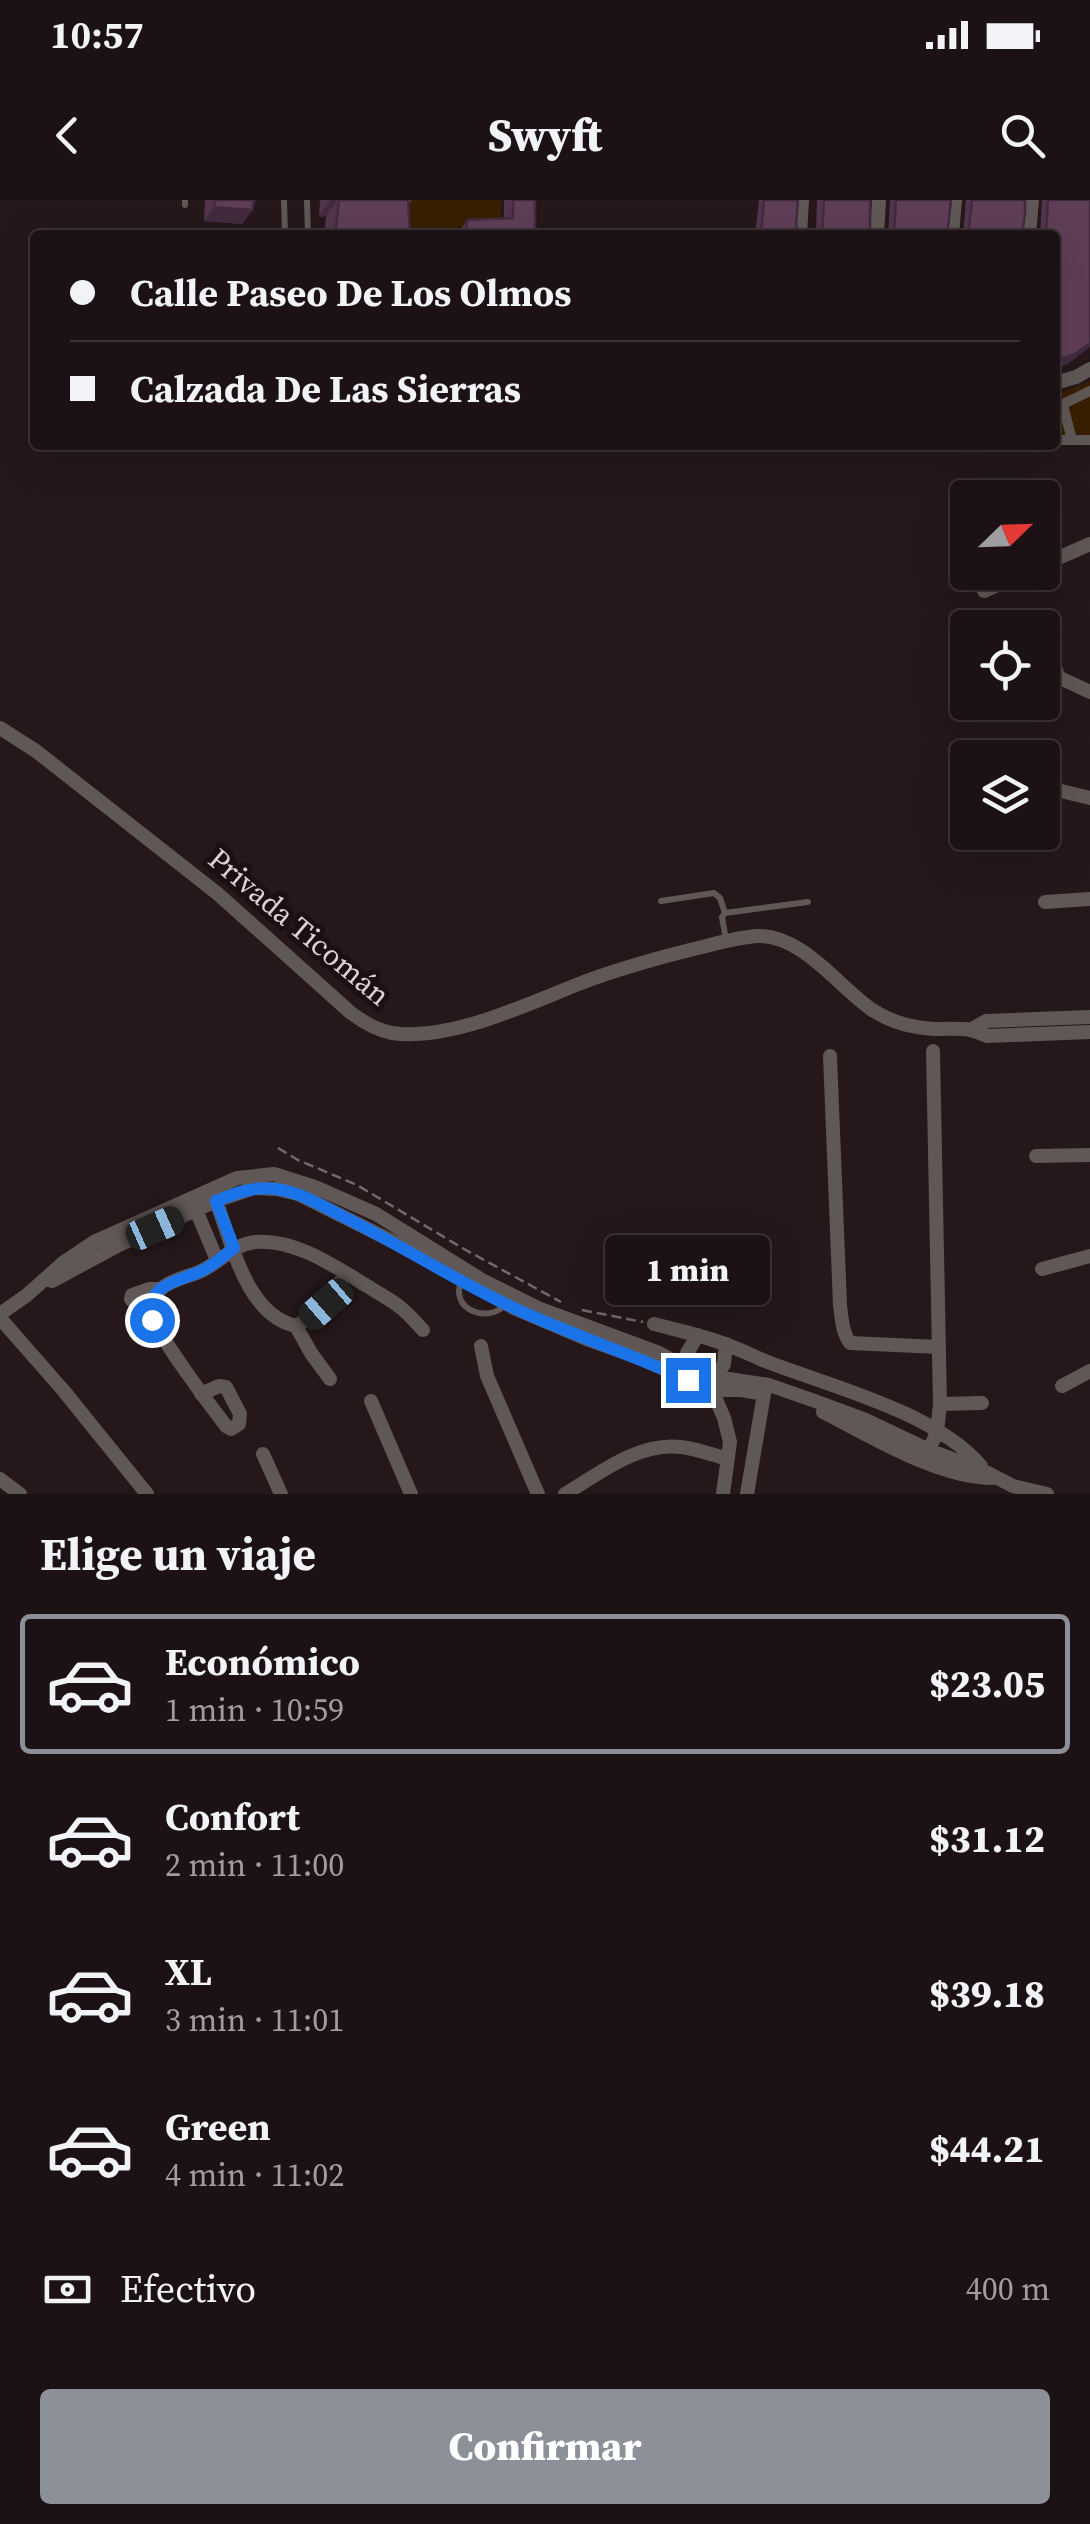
<!DOCTYPE html>
<html lang="es">
<head>
<meta charset="utf-8">
<style>
	body { margin:0; font-family:"Source Serif 4",serif; background:#251a1d; color:#f1f3f6; height:100vh; display:flex; flex-direction:column; font-size:38px; white-space:nowrap }
	* { box-sizing:border-box; margin:0 }
	p { font-size:32px; color:#a09da0 }
	.icon { flex:none; width:55px; height:55px; fill:none; stroke:currentColor; stroke-width:2; stroke-linecap:round; stroke-linejoin:round }
	.map { position:relative; height:1294px; overflow:hidden }
	.side { display:flex; flex-direction:column; background:#1c1114; flex:1 }
	.side>* { flex:none }
	.top-card { position:absolute; left:30px; top:30px; width:1030px; height:220px; border-radius:10px; box-shadow:0 10px 40px #0002,0 0 0 2px #3a3134; display:grid; align-content:center; height:220px; padding:0 40px; background:#1c1114 }
	.needle { width:65px; rotate:67deg }
	.tools { position:absolute; left:950px; top:280px; display:grid; gap:20px }
	.tools a { display:grid; place-items:center; width:110px; height:110px; border-radius:10px; background:#1c1114; box-shadow:0 10px 40px #0002,0 0 0 2px #3a3134; font-size:50px }
	.end { position:absolute; width:45px; height:45px; margin:-22px; border:12px solid #1a73e8; background:#fff; box-shadow:0 0 0 5px #fff }
	.from { border-radius:50% }
	.bubble { position:absolute; height:70px; border-radius:10px; background:#1c1114; box-shadow:0 10px 40px #0002,0 0 0 2px #3a3134; font-size:32px; font-weight:800; line-height:70px; text-align:center }
	.car { position:absolute; width:30px; height:60px; margin:-30px -15px; border-radius:12px; box-shadow:0 0 8px 2px #0007; background:linear-gradient(#222 24%,#8ab4d8 0 40%,#222 0 76%,#8ab4d8 0 86%,#222 0) }
	.top-card b { display:flex; align-items:center; gap:35px; height:95px; font-size:38px }
	.top-card b+b { border-top:2px solid #3a3134 }
	.top-card i { width:25px; height:25px; background:#f1f3f6 }
	ul { padding:0; list-style:none }
	li { display:flex; align-items:center; gap:30px; height:140px; margin:0 20px 15px; padding:0 20px; border:5px solid transparent; border-radius:10px }
	li div { flex:1 }
	li b { display:block; font-size:38px }
	li em { font-style:normal; font-weight:800 }
	li.on { border-color:#8c9099 }
	li>.icon { width:90px; height:90px; stroke-width:1.5 }
	h2 { padding:0 40px; font-size:45px; line-height:120px }
	.pay { display:flex; align-items:center; gap:25px; height:110px; padding:0 40px; font-size:38px }
	.pay p { margin-inline-start:auto }
	.cta { display:flex; gap:20px; margin-top:auto; padding:20px 40px }
	.cta a { flex:1; height:115px; border-radius:10px; background:#8c9099; color:#fff; font-size:40px; font-weight:800; line-height:115px; text-align:center }
	.status { display:flex; justify-content:space-between; align-items:center; height:70px; padding:0 50px; background:#1c1114; direction:ltr }
	.status svg { height:28px; fill:currentColor }
	header { display:flex; justify-content:space-between; align-items:center; height:130px; padding:0 40px; background:#1c1114; font-size:45px; font-weight:800 }
	.map>svg:first-child { display:block }
	.green { fill:#381f00 }
	.lines { fill:none; stroke-linecap:round; stroke-linejoin:round }
	.path { stroke:#75686b; stroke-width:2.5; stroke-dasharray:10 5; stroke-linecap:butt }
	.service { stroke:#605856; stroke-width:6 }
	.pedestrian { stroke:#605856; stroke-width:10 }
	.minor { stroke:#605856; stroke-width:14 }
	.wall { fill:#52354c }
	.shaded-wall { fill:#422b3e }
	.building { fill:#5f3e58; stroke:#422b3e; stroke-width:2.5 }
	.route { stroke:#1a73e8; stroke-width:12 }
	.labels { text-anchor:middle; stroke-width:10; stroke-linejoin:round; paint-order:stroke }
	.street-label { font-size:30px; fill:#dcd1d3; stroke:#1c0e11 }
</style>
</head>
<body>
<div class="status"><b>10:57</b><svg viewBox="0 0 49 12"><path d="M0 12V9h3v3zM5 12V6h3v6zM10 12V3h3v9zM15 12V0h3v12zM26 1h20v11H26zM47 4h2v5h-2z"/></svg></div>
<header><svg class="icon" aria-label="back" viewBox="0 0 24 24"><path d="M15 5l-7 7 7 7"/></svg>Swyft<svg class="icon" aria-label="search" viewBox="0 0 24 24"><circle cx="10" cy="10" r="6"/><path d="M15 15l6 6"/></svg></header>
<div class="map">
<svg width="1090" height="1294" viewBox="0 0 1090 1294">
	<rect width="100%" height="100%" fill="#25171a"/>
	<!-- green -->
	<path class="green" d="M408,0H501V31L451,32L450,35H400Z
		M1090,181V240L1055,241V195Z"/>
	<g class="lines">
		<!-- path -->
		<path class="path" d="M278,948L298,960L357,985L464,1049L561,1102
			M582,1110L643,1122"/>
		<!-- service -->
		<path class="service" d="M284,0L285,35
			M307,0L308,35
			M185,5V0
			M661,701L714,693L720,698L725,713
			M726,740L722,717L725,713L808,702
			M461,1082C450,1109 487,1124 505,1105"/>
		<!-- pedestrian -->
		<path class="pedestrian" d="M1063,205L1072,240
			M1055,208L1090,191
			M1055,240H1090"/>
		<!-- minor -->
		<path class="minor" d="M800,35L802,0
			M877,35L879,0
			M952,35L955,0
			M1029,35L1032,0
			M1055,183L1076,177L1090,169
			M1042,365L1090,344
			M984,391L1026,372
			M1042,460L1055,466L1058,477L1052,488L1042,491
			M1058,477L1090,492
			M0,528L36,551L218,694L351,813C363,822 376,830 392,833C453,842 533,801 589,780C625,767 661,757 698,748C718,743 738,737 758,736C802,735 838,786 871,809C890,822 913,828 935,829C956,829 968,826 987,836L1090,832
			M1044,587L1090,598
			M1045,702L1090,699
			M972,829L986,821L1090,817
			M830,856L840,1105C842,1119 842,1132 850,1143L939,1147
			M1036,956L1090,955
			M216,1001C232,1043 246,1115 296,1126C321,1112 331,1097 346,1073
			M196,1010L217,1060
			M1042,1069L1090,1056
			M52,1081L117,1046L216,1001L254,988L276,989L298,994L396,1043L514,1108L589,1140L642,1159L712,1190H742L764,1194
			M0,1114L27,1095L64,1062L94,1042L237,978L274,974L315,987L376,1014L482,1080L538,1108L657,1152L686,1168L716,1177L769,1185L815,1201L866,1220L929,1250L984,1271L1013,1286L1047,1294
			M0,1118L63,1190L147,1294
			M152,1120L142,1113L131,1099L132,1095L149,1089H161
			M654,1124C677,1130 700,1135 722,1143C737,1148 751,1155 765,1161C832,1187 933,1211 981,1266
			M296,1126L311,1153L330,1179
			M481,1146L487,1176L538,1294
			M686,1168L687,1153L698,1135
			M716,1177L724,1164L726,1144
			M1062,1186L1090,1171
			M712,1190L724,1218L730,1242L723,1294
			M201,1194L219,1186L226,1187L240,1214L239,1224L231,1229L226,1226C212,1208 151,1127 150,1110C149,1088 177,1079 194,1074C217,1067 230,1045 255,1042C295,1038 337,1068 369,1087C379,1094 392,1100 401,1108C409,1114 416,1123 423,1130
			M371,1201L411,1294
			M940,1204L982,1203
			M823,1212C871,1236 938,1278 992,1278
			M920,1249L929,1250L937,1232L940,1204L933,851
			M263,1254L281,1294
			M0,1279L20,1294
			M565,1294C600,1273 638,1242 681,1247C697,1249 713,1255 728,1259
			M747,1294L764,1194"/>
	</g>
	<!-- wall -->
	<path class="wall" d="M205,0H254L252,10L242,24L204,21Z
		M320,0H412L408,5L410,35H324L326,16L319,17Z
		M504,0H535V35H457L467,20L504,18Z
		M759,0H798L796,25L800,35H755Z
		M817,0H870V35H816Z
		M890,0H951L945,35H888Z
		M966,0H1025L1022,35H963Z
		M1042,0H1090L1068,164L1055,168V35H1040Z"/>
	<!-- shaded-wall -->
	<path class="shaded-wall" d="M330,0H337L326,16L319,17Z
		M214,7L252,10L242,24L204,21Z
		M1090,143V147L1068,164L1055,168L1059,160Z"/>
	<!-- building -->
	<path class="building" d="M215,0H254L252,10L214,7Z
		M339,0H408L410,35H335Z
		M513,0H535V35H466L467,20L513,18Z
		M764,0H798L796,25L800,35H761Z
		M824,0H870V35H822Z
		M896,0H951L948,28L945,35H894Z
		M972,0H1025V14L1022,35H966L969,26Z
		M1048,0H1090V143L1075,154L1059,160L1055,157V35H1046Z"/>
	<g class="lines">
		<!-- route -->
		<path class="route" d="M152,1120C143,1086 176,1082 199,1072C212,1067 223,1056 234,1048L216,1001C236,993 254,986 276,989C301,992 324,1007 346,1018C404,1047 458,1082 516,1109C572,1135 631,1154 688,1180"/>
	</g>
	<g class="labels">
		<!-- street labels -->
		<g class="street-label">
			<text transform="translate(299 727) rotate(40)" y="10">Privada Ticomán</text>
		</g>
	</g>
</svg>
<div class="tools">
<a><svg class="needle" viewBox="-14 -14 28 28"><path d="M0-13l5 13h-10z" fill="#e53935"/><path d="M0 13l5-13h-10z" fill="#a09da0"/></svg></a>
<a><svg class="icon" aria-label="locate" viewBox="0 0 24 24"><circle cx="12" cy="12" r="6"/><path d="M12 2v4M12 18v4M2 12h4M18 12h4"/></svg></a>
<a><svg class="icon" aria-label="layers" viewBox="0 0 24 24"><path d="M12 4l9 5-9 5-9-5zM3 14l9 5 9-5"/></svg></a>
</div>
<i class="end from" style="left:152px;top:1120px"></i>
<i class="end" style="left:688px;top:1180px"></i>
<div class="bubble" style="left:605px;top:1035px;width:165px">1 min</div>
<i class="car" style="left:155px;top:1028px;rotate:66deg"></i>
<i class="car" style="left:326px;top:1104px;rotate:229deg"></i>
<div class="top-card">
<b><i class="from"></i>Calle Paseo De Los Olmos</b>
<b><i></i>Calzada De Las Sierras</b>
</div>
</div>
<section class="side">
<h2>Elige un viaje</h2>
<ul>
<li class="on"><svg class="icon" aria-label="car" viewBox="0 0 24 24"><path d="M5 17H2v-5l4-1 3-4h7l3 4 3 1v5h-3M9 17h6M6 11h13"/><circle cx="7" cy="17" r="2"/><circle cx="17" cy="17" r="2"/></svg><div><b>Económico</b><p>1 min · 10:59</p></div><em>$23.05</em></li>
<li><svg class="icon" aria-label="car" viewBox="0 0 24 24"><path d="M5 17H2v-5l4-1 3-4h7l3 4 3 1v5h-3M9 17h6M6 11h13"/><circle cx="7" cy="17" r="2"/><circle cx="17" cy="17" r="2"/></svg><div><b>Confort</b><p>2 min · 11:00</p></div><em>$31.12</em></li>
<li><svg class="icon" aria-label="car" viewBox="0 0 24 24"><path d="M5 17H2v-5l4-1 3-4h7l3 4 3 1v5h-3M9 17h6M6 11h13"/><circle cx="7" cy="17" r="2"/><circle cx="17" cy="17" r="2"/></svg><div><b>XL</b><p>3 min · 11:01</p></div><em>$39.18</em></li>
<li><svg class="icon" aria-label="car" viewBox="0 0 24 24"><path d="M5 17H2v-5l4-1 3-4h7l3 4 3 1v5h-3M9 17h6M6 11h13"/><circle cx="7" cy="17" r="2"/><circle cx="17" cy="17" r="2"/></svg><div><b>Green</b><p>4 min · 11:02</p></div><em>$44.21</em></li>
</ul>
<div class="pay"><svg class="icon" aria-label="cash" viewBox="0 0 24 24"><path d="M3 7h18v10H3z"/><circle cx="12" cy="12" r="2"/></svg>Efectivo<p>400 m</p></div>
<div class="cta"><a>Confirmar</a></div>
</section>
</body>
</html>
